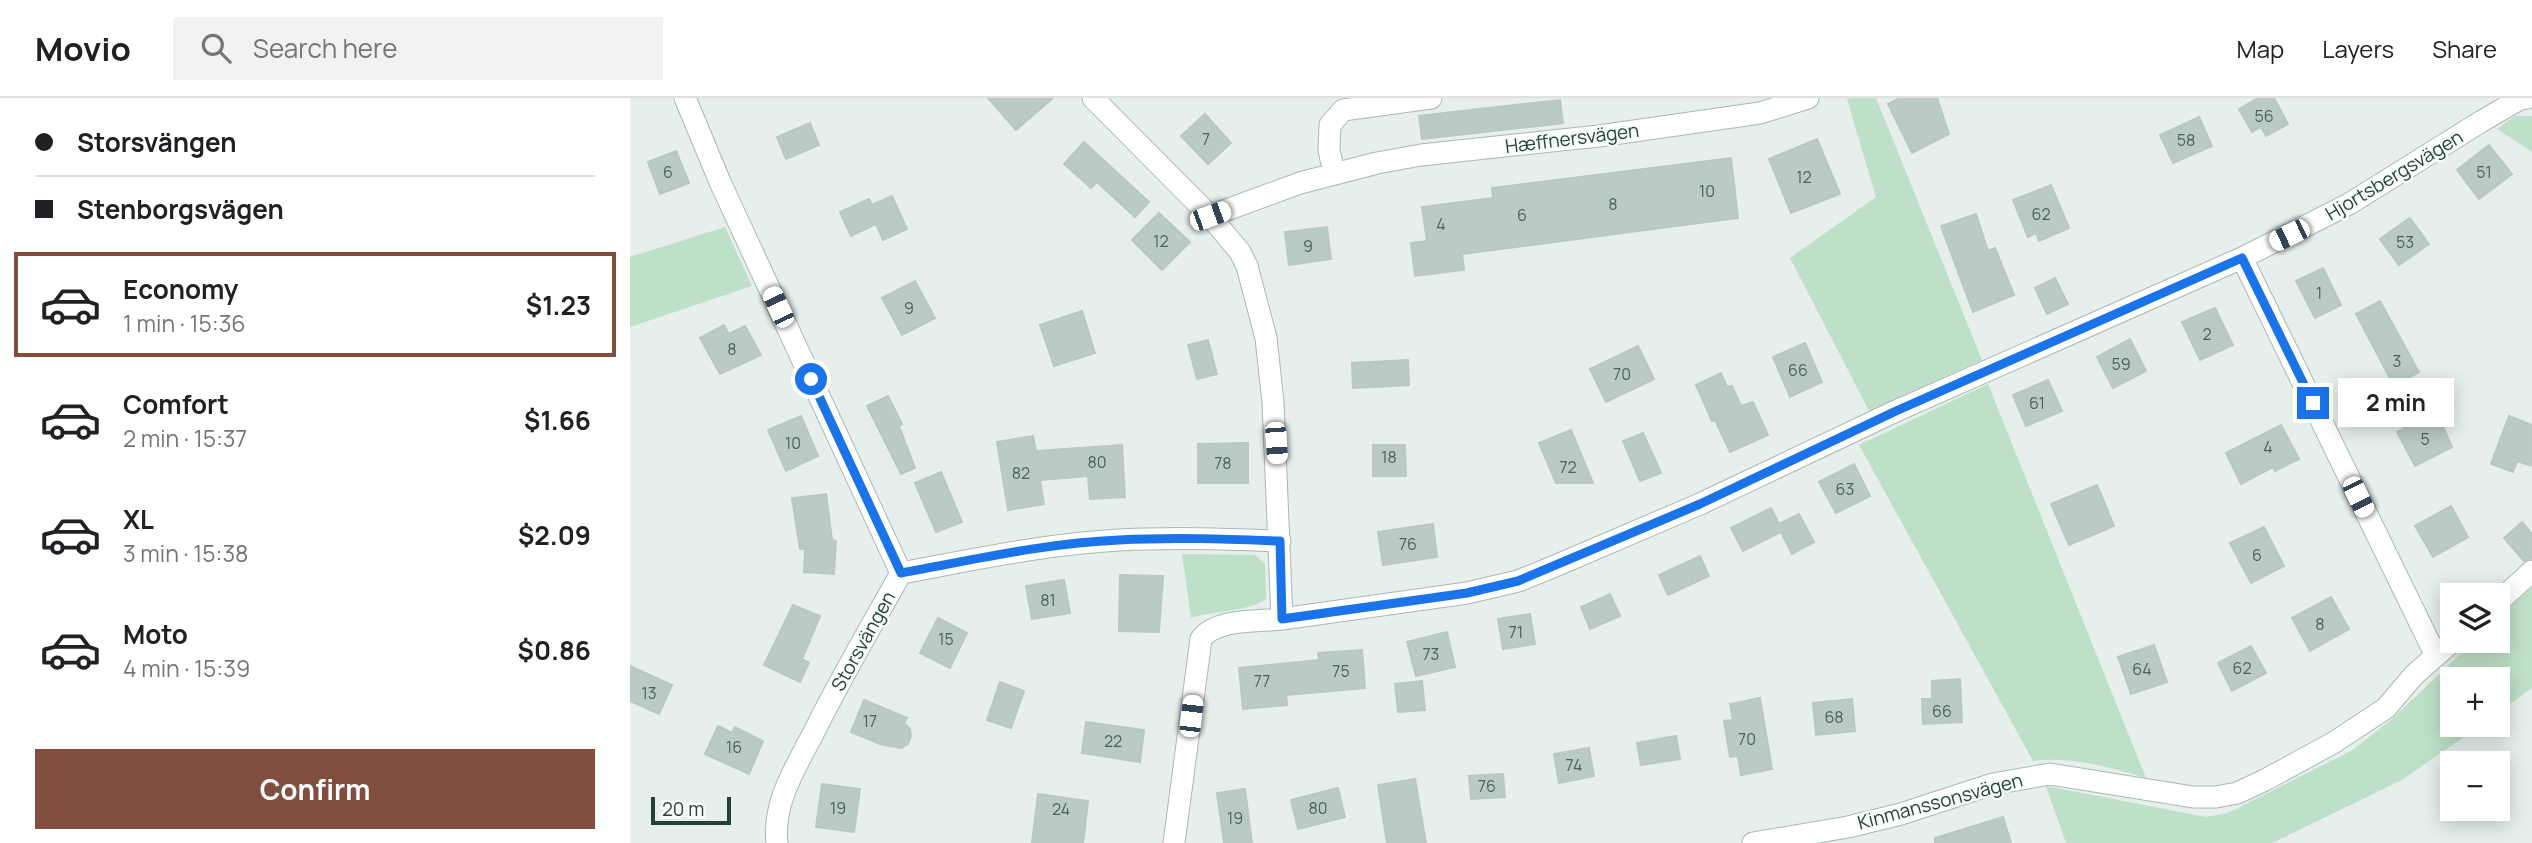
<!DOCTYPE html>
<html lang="en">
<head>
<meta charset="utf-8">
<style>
	body { margin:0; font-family:Manrope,sans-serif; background:#f2f2f2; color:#202124; height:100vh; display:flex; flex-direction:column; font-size:26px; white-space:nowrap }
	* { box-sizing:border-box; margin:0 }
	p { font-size:23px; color:#757577 }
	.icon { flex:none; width:38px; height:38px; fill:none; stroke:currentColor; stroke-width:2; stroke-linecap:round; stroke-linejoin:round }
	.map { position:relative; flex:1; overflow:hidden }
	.sheet { display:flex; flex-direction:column; background:#fff; width:630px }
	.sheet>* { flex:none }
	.top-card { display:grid; align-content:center; height:154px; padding:0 35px; background:#fff }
	.buttons { position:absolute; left:1810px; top:485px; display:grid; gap:14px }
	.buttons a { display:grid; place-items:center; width:70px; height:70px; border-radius:0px; background:#fff; box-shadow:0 4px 18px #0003; font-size:35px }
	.scale { position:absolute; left:21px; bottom:18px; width:80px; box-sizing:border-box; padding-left:7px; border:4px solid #24423a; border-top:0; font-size:19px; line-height:24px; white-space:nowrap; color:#24423a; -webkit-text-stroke:5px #f7fbf9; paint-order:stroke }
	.end { position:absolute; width:32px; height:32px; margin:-16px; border:9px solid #1a73e8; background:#fff; box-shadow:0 0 0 4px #fff }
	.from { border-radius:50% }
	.bubble { position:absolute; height:49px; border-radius:0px; background:#fff; box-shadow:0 4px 18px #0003; font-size:23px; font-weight:700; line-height:49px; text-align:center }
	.car { position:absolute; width:21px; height:42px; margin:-21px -10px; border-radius:9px; box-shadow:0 0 5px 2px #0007; background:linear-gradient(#fff 24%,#345 0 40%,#fff 0 76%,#345 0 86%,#fff 0) }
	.top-card b { display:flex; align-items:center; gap:24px; height:66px; font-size:26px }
	.top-card b+b { border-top:2px solid #e0e0e0 }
	.top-card i { width:18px; height:18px; background:#202124 }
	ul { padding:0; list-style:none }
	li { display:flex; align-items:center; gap:21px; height:105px; margin:0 14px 10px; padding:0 21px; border:4px solid transparent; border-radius:0px }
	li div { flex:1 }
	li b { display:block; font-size:26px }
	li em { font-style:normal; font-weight:700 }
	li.active { border-color:#7f4e3f }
	li>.icon { width:63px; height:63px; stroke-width:1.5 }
	.primary-button { display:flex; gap:14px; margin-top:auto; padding:14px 35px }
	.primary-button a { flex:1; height:80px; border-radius:0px; background:#7f4e3f; color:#fff; font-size:28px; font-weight:700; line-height:80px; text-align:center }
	header { display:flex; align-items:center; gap:42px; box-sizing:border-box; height:98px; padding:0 35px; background:#fff; border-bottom:2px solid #e0e0e0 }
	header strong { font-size:33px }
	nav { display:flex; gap:38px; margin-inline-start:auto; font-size:24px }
	.search { width:490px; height:63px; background:#f2f2f2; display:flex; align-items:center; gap:18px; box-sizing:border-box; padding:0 24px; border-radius:0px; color:#757577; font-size:26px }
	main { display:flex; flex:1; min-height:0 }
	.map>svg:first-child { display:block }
	.green { fill:#bfe0c8 }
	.building { fill:#bbcac4; stroke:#b8c9c2; stroke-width:2 }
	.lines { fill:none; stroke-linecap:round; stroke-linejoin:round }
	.minor-casing { stroke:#a8b8b2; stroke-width:23 }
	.minor { stroke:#fff; stroke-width:21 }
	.route { stroke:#1a73e8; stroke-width:9 }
	.labels { text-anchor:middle; stroke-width:5; stroke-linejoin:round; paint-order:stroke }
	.number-label { font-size:16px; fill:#4a645c }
	.street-label { font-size:19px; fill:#24423a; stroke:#f7fbf9 }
</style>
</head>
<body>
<header>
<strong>Movio</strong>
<div class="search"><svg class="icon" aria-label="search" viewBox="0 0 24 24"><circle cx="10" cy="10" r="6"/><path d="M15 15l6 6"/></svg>Search here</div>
<nav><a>Map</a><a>Layers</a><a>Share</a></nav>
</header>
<main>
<section class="sheet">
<div class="top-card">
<b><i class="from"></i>Storsvängen</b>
<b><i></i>Stenborgsvägen</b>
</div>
<ul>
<li class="active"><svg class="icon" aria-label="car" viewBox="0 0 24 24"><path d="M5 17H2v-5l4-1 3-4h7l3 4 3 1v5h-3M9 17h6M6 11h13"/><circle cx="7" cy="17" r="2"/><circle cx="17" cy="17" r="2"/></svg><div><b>Economy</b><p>1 min · 15:36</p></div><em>$1.23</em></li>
<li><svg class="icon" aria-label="car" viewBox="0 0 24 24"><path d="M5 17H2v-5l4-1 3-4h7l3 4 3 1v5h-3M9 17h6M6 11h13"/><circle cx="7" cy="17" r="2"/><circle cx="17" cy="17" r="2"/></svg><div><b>Comfort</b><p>2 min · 15:37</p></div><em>$1.66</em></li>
<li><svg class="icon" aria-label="car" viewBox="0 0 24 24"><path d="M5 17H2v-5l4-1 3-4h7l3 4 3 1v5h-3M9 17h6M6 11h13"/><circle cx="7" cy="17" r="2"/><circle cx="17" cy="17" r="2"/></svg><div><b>XL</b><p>3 min · 15:38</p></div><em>$2.09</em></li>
<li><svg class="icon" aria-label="car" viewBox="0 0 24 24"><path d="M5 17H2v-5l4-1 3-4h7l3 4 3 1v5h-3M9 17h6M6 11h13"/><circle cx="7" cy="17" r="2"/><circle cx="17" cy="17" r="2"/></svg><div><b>Moto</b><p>4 min · 15:39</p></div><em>$0.86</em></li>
</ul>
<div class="primary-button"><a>Confirm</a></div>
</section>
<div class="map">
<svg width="1902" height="745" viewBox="0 0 1902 745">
	<rect width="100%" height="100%" fill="#e6efeb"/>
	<!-- green -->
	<path class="green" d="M1221,0H1246L1352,262L1239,313L1160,160L1246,99L1217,1Z
		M1885,18H1902V54L1867,31Z
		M95,129L122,188L0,229V159Z
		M1358,286L1516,680C1478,669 1442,658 1403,663L1229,347Z
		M552,456L625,457L635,466L636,501C615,515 585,512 561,520Z
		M1902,489V590L1867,615V581H1822V626L1851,627L1772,682L1642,745H1436L1416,688L1576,719L1598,715L1721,653L1761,622L1844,543L1867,542V521Z"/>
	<!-- building -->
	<path class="building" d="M358,0H423L386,32Z
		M1270,0H1307L1319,36L1282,55L1258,6Z
		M1628,0H1644L1658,26L1636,38L1631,29L1622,34L1609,11Z
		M930,2L933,25L792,41L789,18Z
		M575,16L601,45L578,66L551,38Z
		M1569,19L1582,48L1543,65L1530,37Z
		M180,25L189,47L156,61L147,39Z
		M1187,41L1210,96L1161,115L1139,61Z
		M454,44L519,104L505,119L467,84L461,90L434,66Z
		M1859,47L1882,76L1849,101L1827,72Z
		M46,53L59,85L30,96L18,64Z
		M1101,60L1108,120L832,156L834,172L785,178L781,145L797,143L792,109L863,100L862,90Z
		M1421,87L1439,130L1409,143L1406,135L1398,139L1383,102Z
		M262,98L277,131L253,142L246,126L221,138L210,114L239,101L242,107Z
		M529,115L560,144L532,172L502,142Z
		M1346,116L1358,153L1365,150L1384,197L1343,214L1311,128Z
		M1780,120L1799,146L1769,167L1750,141Z
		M697,129L701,161L659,167L655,134Z
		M1693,170L1711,207L1685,220L1666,183Z
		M1425,180L1438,206L1417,216L1405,190Z
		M285,183L305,220L272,237L252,200Z
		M1750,203L1789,274L1764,288L1726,216Z
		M1585,210L1603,247L1570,262L1552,224Z
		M452,213L465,255L424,268L410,227Z
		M94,227L99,236L115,228L131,257L90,276L70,240Z
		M1500,241L1516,273L1483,290L1467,259Z
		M578,242L587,276L567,281L558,247Z
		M1175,245L1192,284L1160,299L1143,259Z
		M1008,248L1024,281L976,304L960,271Z
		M778,262L779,287L723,290L722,265Z
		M1091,275L1097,289L1102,288L1111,308L1123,304L1138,337L1100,354L1085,322L1082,323L1066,287Z
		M1418,282L1432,313L1396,328L1383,297Z
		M258,298L272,326L269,328L285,370L271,376L237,308Z
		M1806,313L1822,349L1785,368L1767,334Z
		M171,318L188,358L156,373L138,332Z
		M1879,318L1902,327V368L1887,363L1883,374L1861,366Z
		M1651,327L1669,361L1645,373L1643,369L1611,386L1596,355Z
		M941,332L963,385H926L909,345Z
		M1013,335L1031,375L1010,383L993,343Z
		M403,338L406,353L492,347L495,399L460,401L458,378L410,382L414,406L378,412L367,344Z
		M618,345V385H568V346Z
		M743,347H775L776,378H743Z
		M1224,366L1240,398L1206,415L1189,384Z
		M311,374L332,424L306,434L285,385Z
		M1467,387L1484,428L1439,447L1421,406Z
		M196,396L202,442L206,443L204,476L174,474L175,451H170L162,400Z
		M1821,408L1838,439L1803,459L1785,428Z
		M1141,410L1149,426L1169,416L1184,444L1162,456L1151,434L1113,453L1101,430Z
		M1892,424L1902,436V460L1894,463L1874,440Z
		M803,426L807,459L753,467L748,434Z
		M1634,429L1654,468L1621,485L1600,445Z
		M1070,458L1079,478L1038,497L1029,477Z
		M490,477L533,478L529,534L489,533Z
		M434,482L440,515L402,521L396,488Z
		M980,496L990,518L960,531L951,509Z
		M1701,499L1719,531L1680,553L1662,520Z
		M163,507L190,518L172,561L179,565L170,584L134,567Z
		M900,516L905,546L873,551L868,521Z
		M308,520L337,535L320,570L290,555Z
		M817,534L825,569L786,578L777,544Z
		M1524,547L1537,584L1501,596L1488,559Z
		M1621,548L1636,575L1602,593L1588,565Z
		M732,552L735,590L656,597L657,607L613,611L609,570L689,562L688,555Z
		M0,568L42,587L29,616L0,603Z
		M1330,581L1332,624L1293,626L1292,601H1302V583Z
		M792,583L795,612L768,614L765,586Z
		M370,584L394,593L381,630L357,622Z
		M1130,600L1142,671L1111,677L1108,658L1100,659L1094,623L1103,622L1100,606Z
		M1222,601L1225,633L1186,637L1183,605Z
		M234,602L277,620L274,625L280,631L281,638L278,646L271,650L250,646L221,634Z
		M456,624L514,632L510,664L452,655Z
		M88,628L102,635L105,629L133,643L119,676L75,656Z
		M1046,638L1050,661L1011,667L1007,645Z
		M959,650L964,678L929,685L924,656Z
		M873,676L875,699L841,701L839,678Z
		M785,681L796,745H757L748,687Z
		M192,686L230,691L224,734L186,729Z
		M708,690L715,719L668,731L661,702Z
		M615,691L622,745H594L587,695Z
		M408,696L458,703L453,745H402Z
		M1373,719L1381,745H1305V740Z"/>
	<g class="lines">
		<!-- minor casing -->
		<g class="minor-casing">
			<path id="minor" d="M55,0L90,84L271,475C242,527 212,578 186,630C168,666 142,703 147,745
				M463,0L580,118L610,154L617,168L636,240L643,304L652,521C628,524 587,520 571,541L544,745
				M704,75L699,52L700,27L713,12L801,0
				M580,118L670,85L747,65L791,57L969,38L1130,15L1178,0
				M1612,160L1806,558
				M271,475C343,462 415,446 489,442C542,439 596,441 650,443
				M1867,505L1902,473
				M652,521L837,495L888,483L925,468L1070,406L1266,313L1612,160L1719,106L1852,23L1890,1L1897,0
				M1123,745L1218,729L1271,716L1363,686L1420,676L1563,699H1586L1607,695L1635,682L1703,645L1756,610L1784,577L1824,542"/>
		</g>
		<!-- minor -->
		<use href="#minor" class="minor"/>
	</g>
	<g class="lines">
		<!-- route -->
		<path class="route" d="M181,281L271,475C343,462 415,445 489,442C542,439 596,441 650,443L652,521L837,495L888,483L1070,406L1266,313L1612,160L1683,305"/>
	</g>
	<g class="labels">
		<!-- number labels -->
		<g class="number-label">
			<text x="1634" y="24">56</text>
			<text x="576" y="47">7</text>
			<text x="1556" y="48">58</text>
			<text x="38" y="80">6</text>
			<text x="1854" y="80">51</text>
			<text x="1174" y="85">12</text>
			<text x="1077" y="99">10</text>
			<text x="983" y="112">8</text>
			<text x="1411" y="122">62</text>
			<text x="892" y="123">6</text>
			<text x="811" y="132">4</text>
			<text x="531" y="149">12</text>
			<text x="1775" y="150">53</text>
			<text x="678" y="154">9</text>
			<text x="1689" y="201">1</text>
			<text x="279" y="216">9</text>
			<text x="1577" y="242">2</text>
			<text x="102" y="257">8</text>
			<text x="1767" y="269">3</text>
			<text x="1491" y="272">59</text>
			<text x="1168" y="278">66</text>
			<text x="992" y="282">70</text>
			<text x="1407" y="311">61</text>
			<text x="1795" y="347">5</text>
			<text x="163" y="351">10</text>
			<text x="1638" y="355">4</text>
			<text x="759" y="365">18</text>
			<text x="467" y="370">80</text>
			<text x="593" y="371">78</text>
			<text x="938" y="375">72</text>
			<text x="391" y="381">82</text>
			<text x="1215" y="397">63</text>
			<text x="778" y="452">76</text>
			<text x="1627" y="463">6</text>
			<text x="418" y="508">81</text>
			<text x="1690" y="532">8</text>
			<text x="886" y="540">71</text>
			<text x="316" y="547">15</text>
			<text x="801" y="562">73</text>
			<text x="1612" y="576">62</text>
			<text x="1512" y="577">64</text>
			<text x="711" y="579">75</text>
			<text x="632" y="589">77</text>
			<text x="19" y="601">13</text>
			<text x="1312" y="619">66</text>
			<text x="1204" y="625">68</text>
			<text x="240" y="629">17</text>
			<text x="1117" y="647">70</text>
			<text x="483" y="649">22</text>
			<text x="104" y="655">16</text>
			<text x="944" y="673">74</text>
			<text x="857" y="694">76</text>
			<text x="208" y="716">19</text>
			<text x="688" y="716">80</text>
			<text x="431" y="717">24</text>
			<text x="605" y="726">19</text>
		</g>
		<!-- street labels -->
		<g class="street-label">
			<text transform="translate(942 40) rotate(-7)" y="7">Hæffnersvägen</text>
			<text transform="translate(1764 77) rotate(-31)" y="7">Hjortsbergsvägen</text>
			<text transform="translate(233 543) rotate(-61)" y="7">Storsvängen</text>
			<text transform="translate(1310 703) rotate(-15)" y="7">Kinmanssonsvägen</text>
		</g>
	</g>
</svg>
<div class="buttons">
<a><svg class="icon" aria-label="layers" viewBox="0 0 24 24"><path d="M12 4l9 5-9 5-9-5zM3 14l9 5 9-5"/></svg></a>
<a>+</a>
<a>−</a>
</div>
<div class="scale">20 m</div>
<i class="end from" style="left:181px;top:281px"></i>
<i class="end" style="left:1683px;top:305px"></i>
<div class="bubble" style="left:1708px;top:280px;width:116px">2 min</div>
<i class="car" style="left:580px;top:118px;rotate:70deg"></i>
<i class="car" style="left:1659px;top:137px;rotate:244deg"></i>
<i class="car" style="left:148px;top:209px;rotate:335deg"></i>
<i class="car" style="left:646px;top:345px;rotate:176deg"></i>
<i class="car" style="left:1728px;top:399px;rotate:154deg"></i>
<i class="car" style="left:561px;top:618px;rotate:7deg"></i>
</div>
</main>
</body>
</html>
